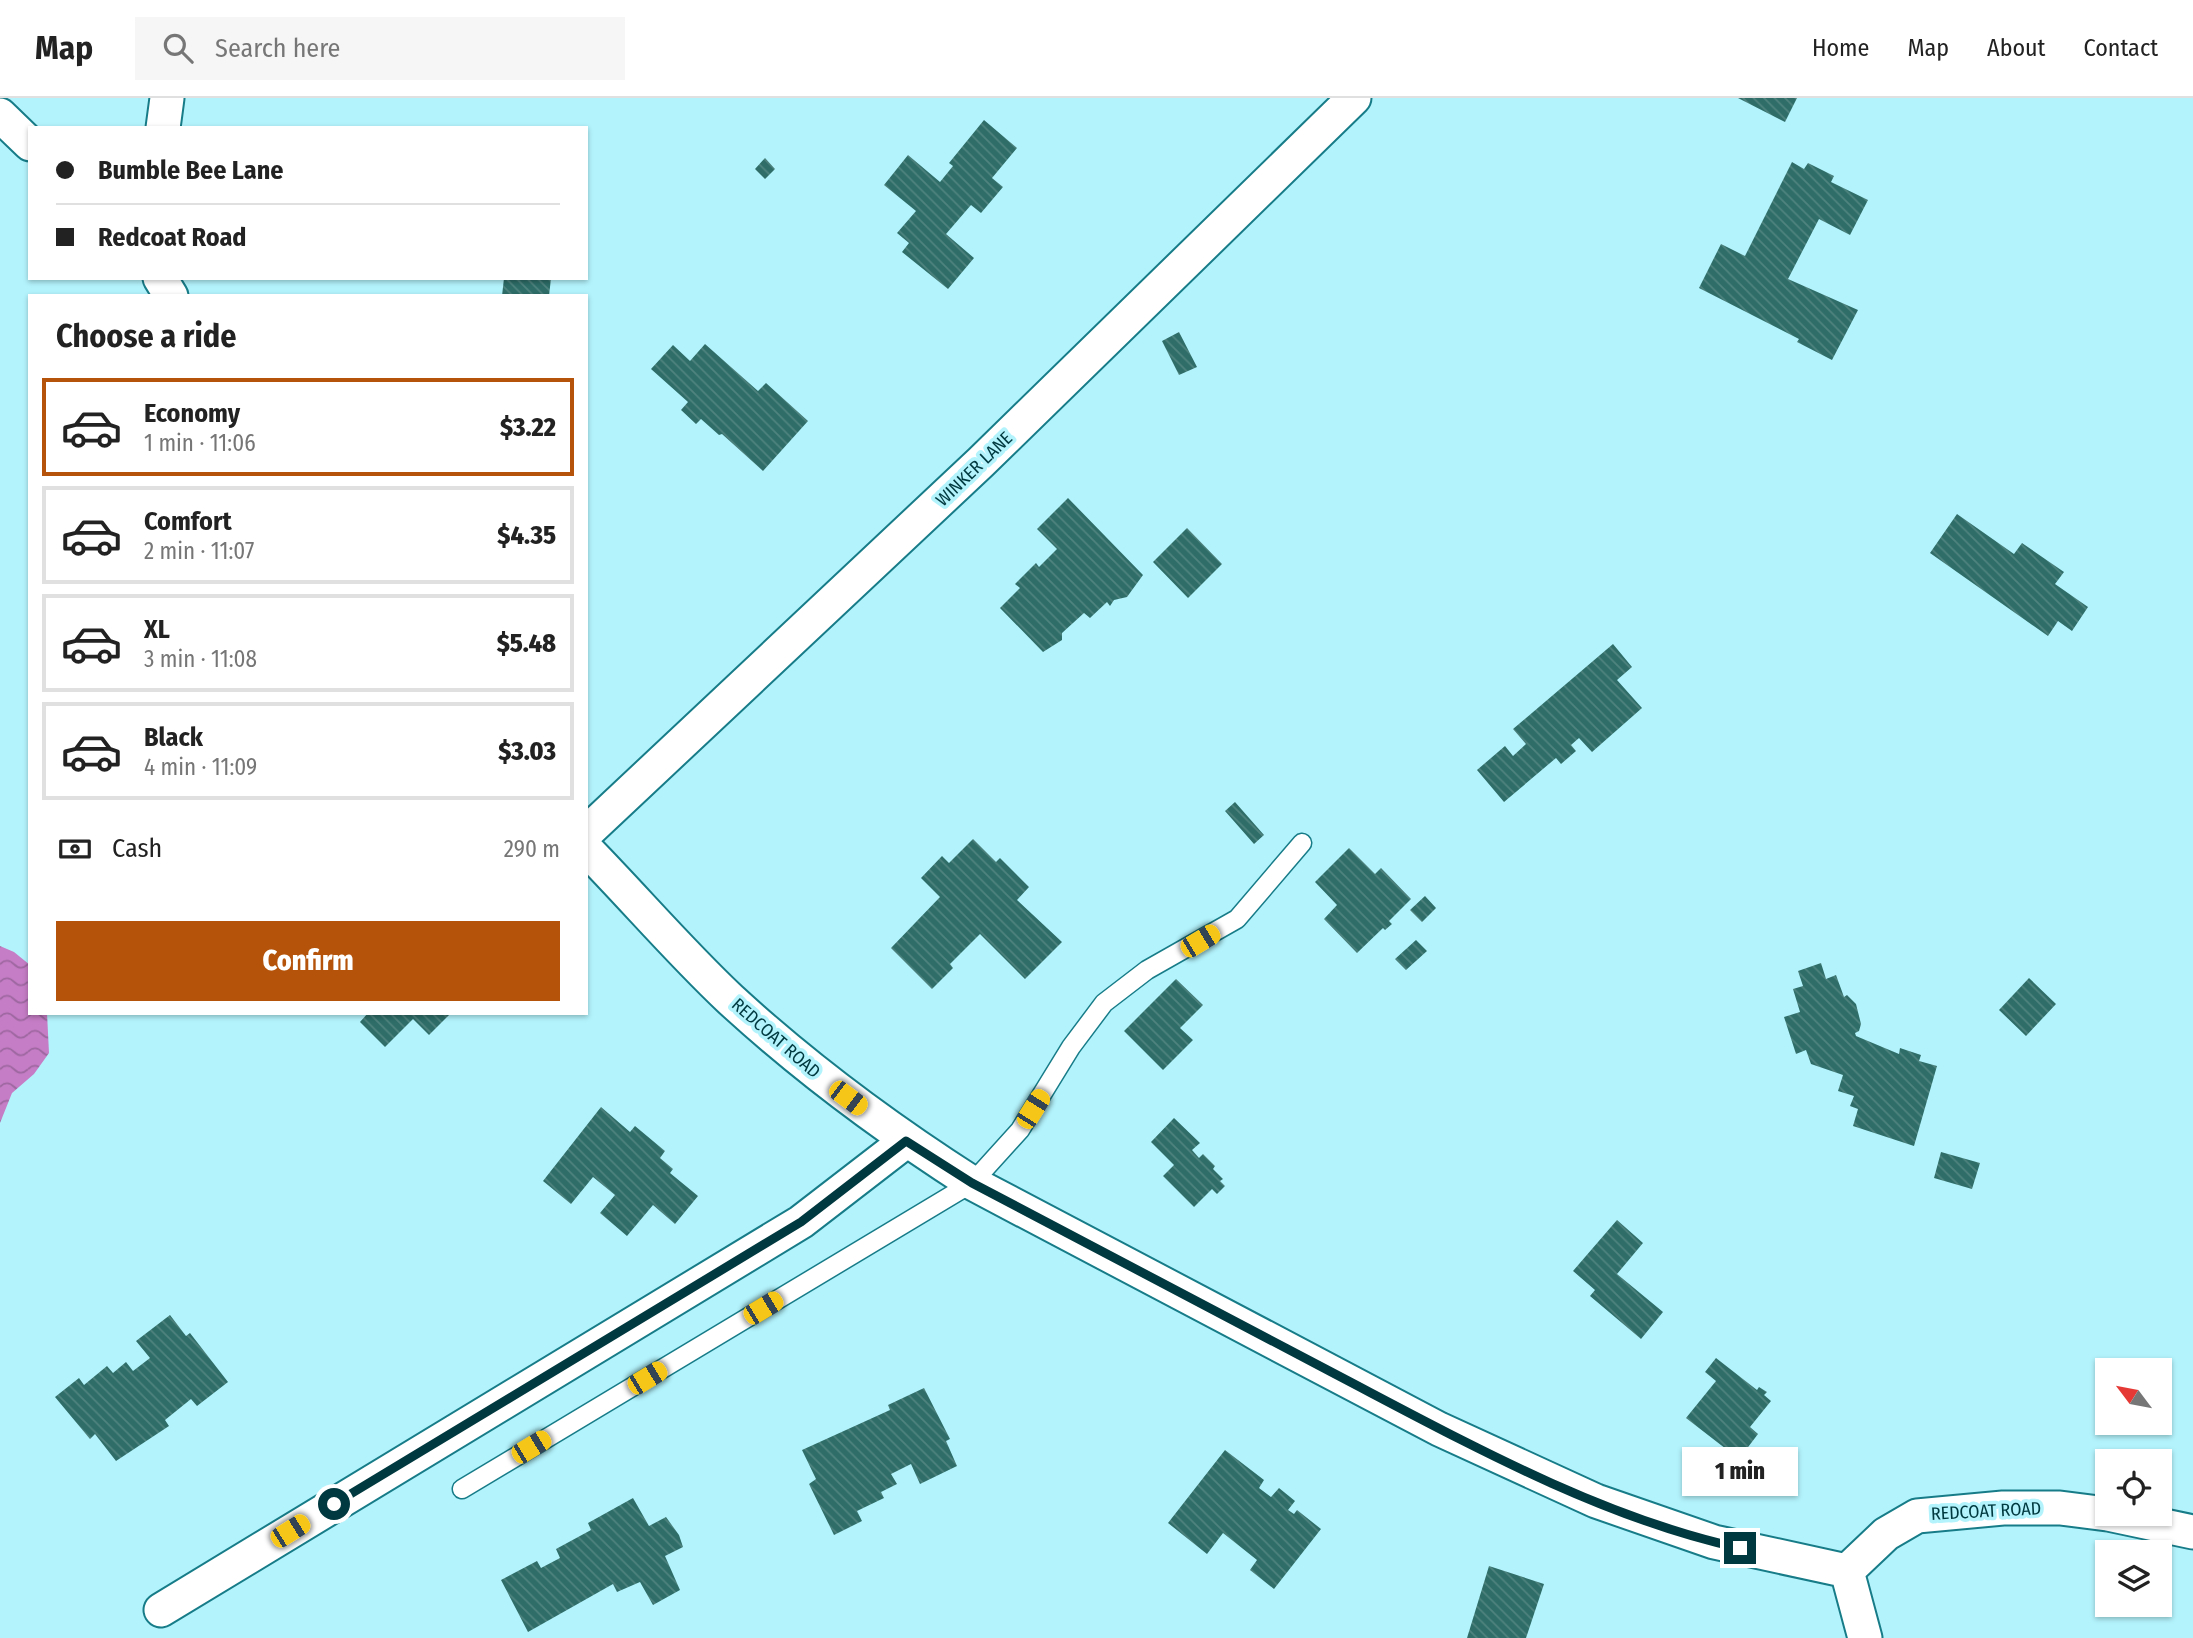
<!DOCTYPE html>
<html lang="en">
<head>
<meta charset="utf-8">
<style>
	body { margin:0; font-family:"Fira Sans Condensed",sans-serif; background:#f6f6f6; color:#222; height:100vh; display:flex; flex-direction:column; font-size:26px; white-space:nowrap }
	* { box-sizing:border-box; margin:0 }
	p { font-size:23px; color:#767676 }
	.icon { flex:none; width:38px; height:38px; fill:none; stroke:currentColor; stroke-width:2; stroke-linecap:round; stroke-linejoin:round }
	.map { position:relative; flex:1; overflow:hidden }
	.side { position:absolute; left:28px; top:196px; width:560px; height:721px; display:flex; flex-direction:column; background:#fff; border-radius:0px; box-shadow:0 2px 5px #0004 }
	.side>* { flex:none }
	.top-card { position:absolute; left:28px; top:28px; width:560px; height:154px; border-radius:0px; box-shadow:0 2px 5px #0004; display:grid; align-content:center; height:154px; padding:0 28px; background:#fff }
	.needle { width:46px; rotate:302deg }
	.fabs { position:absolute; left:2095px; top:1260px; display:grid; gap:14px }
	.fabs a { display:grid; place-items:center; width:77px; height:77px; border-radius:0px; background:#fff; box-shadow:0 2px 5px #0004; font-size:35px }
	.end { position:absolute; width:32px; height:32px; margin:-16px; border:9px solid #00393f; background:#fff; box-shadow:0 0 0 4px #fff }
	.from { border-radius:50% }
	.bubble { position:absolute; height:49px; border-radius:0px; background:#fff; box-shadow:0 2px 5px #0004; font-size:23px; font-weight:800; line-height:49px; text-align:center }
	.car { position:absolute; width:21px; height:42px; margin:-21px -10px; border-radius:9px; box-shadow:0 0 5px 2px #0007; background:linear-gradient(#f5c518 24%,#345 0 40%,#f5c518 0 76%,#345 0 86%,#f5c518 0) }
	.top-card b { display:flex; align-items:center; gap:24px; height:66px; font-size:26px }
	.top-card b+b { border-top:2px solid #e0e0e0 }
	.top-card i { width:18px; height:18px; background:#222 }
	ul { padding:0; list-style:none }
	li { display:flex; align-items:center; gap:21px; height:98px; margin:0 14px 10px; padding:0 14px; border:4px solid #e0e0e0; border-radius:0px }
	li div { flex:1 }
	li b { display:block; font-size:26px }
	li em { font-style:normal; font-weight:800 }
	li.active { border-color:#b45309 }
	li>.icon { width:63px; height:63px; stroke-width:1.5 }
	h2 { padding:0 28px; font-size:32px; line-height:84px }
	.pay { display:flex; align-items:center; gap:18px; height:77px; padding:0 28px; font-size:26px }
	.pay p { margin-inline-start:auto }
	.primary-button { display:flex; gap:14px; margin-top:auto; padding:14px 28px }
	.primary-button a { flex:1; height:80px; border-radius:0px; background:#b45309; color:#fff; font-size:28px; font-weight:800; line-height:80px; text-align:center }
	header { display:flex; align-items:center; gap:42px; box-sizing:border-box; height:98px; padding:0 35px; background:#fff; border-bottom:2px solid #e0e0e0 }
	header strong { font-size:33px }
	nav { display:flex; gap:38px; margin-inline-start:auto; font-size:24px }
	.search { width:490px; height:63px; background:#f6f6f6; display:flex; align-items:center; gap:18px; box-sizing:border-box; padding:0 24px; border-radius:0px; color:#767676; font-size:26px }
	.map>svg:first-child { display:block }
	.water { fill:url(#water-waves) }
	.building { fill:url(#building-back-hatch) }
	.lines { fill:none; stroke-linecap:round; stroke-linejoin:round }
	.lane-casing { stroke:#177c88; stroke-width:21 }
	.street-casing { stroke:#177c88; stroke-width:37 }
	.lane { stroke:#fff; stroke-width:18 }
	.street { stroke:#fff; stroke-width:33 }
	.route { stroke:#00393f; stroke-width:9 }
	.labels { text-anchor:middle; stroke-width:7; stroke-linejoin:round; paint-order:stroke }
	.street-label { font-size:18px; fill:#00393f; stroke:#b3f3fc }
</style>
</head>
<body>
<header>
<strong>Map</strong>
<div class="search"><svg class="icon" aria-label="search" viewBox="0 0 24 24"><circle cx="10" cy="10" r="6"/><path d="M15 15l6 6"/></svg>Search here</div>
<nav><a>Home</a><a>Map</a><a>About</a><a>Contact</a></nav>
</header>
<div class="map">
<svg width="2193" height="1540" viewBox="0 0 2193 1540">
	<defs>
		<pattern id="water-waves" width="16" height="10" patternUnits="userSpaceOnUse" patternTransform="scale(1.75)"><rect width="16" height="10" fill="#c57dc5"/><path d="M0 5q4-4 8 0t8 0" fill="none" stroke="#9e67a1"/></pattern>
		<pattern id="building-back-hatch" width="6" height="6" patternUnits="userSpaceOnUse" patternTransform="scale(1.75)"><rect width="6" height="6" fill="#2e6d68"/><path d="M-1 5l2 2M0 0l6 6M5-1l2 2" fill="none" stroke="#4f837f"/></pattern>
	</defs>
	<rect width="100%" height="100%" fill="#b3f3fc"/>
	<!-- water -->
	<path class="water" d="M0,848L14,854L30,867V915H47L49,955L34,976L12,995L0,1025Z"/>
	<!-- building -->
	<path class="building" d="M1738,0H1797L1785,24Z
		M984,22L1017,50L992,80L1003,89L981,115L971,107L946,136L974,160L948,191L902,154L909,145L897,135L916,113L884,87L908,57L940,84L953,68L949,65Z
		M765,60L775,71L765,81L755,71Z
		M1792,64L1804,71L1808,65L1834,78L1831,84L1868,102L1850,137L1819,121L1788,181L1858,212L1832,262L1797,244L1799,241L1699,190L1721,146L1745,158Z
		M504,180H551L549,198H502Z
		M1179,234L1197,269L1179,277L1162,243Z
		M705,246L758,293L766,285L808,323L763,373L722,336L719,337L701,321L696,326L681,312L688,304L651,271L673,247L690,263Z
		M1068,400L1143,477L1127,499L1114,502L1110,508L1107,504L1090,520L1084,515L1062,535V542L1043,554L1000,510L1020,490L1015,486L1036,465L1039,469L1057,451L1037,431Z
		M1957,416L2014,456L2022,445L2064,474L2055,486L2088,509L2072,533L2058,523L2048,538L1930,455Z
		M1187,430L1222,466L1188,500L1153,464Z
		M1613,546L1632,569L1617,582L1642,610L1592,654L1579,640L1571,647L1576,653L1561,666L1556,660L1504,704L1477,672L1505,648L1513,658L1526,646L1513,631Z
		M1235,704L1264,737L1254,746L1225,713Z
		M973,741L996,764L1000,760L1029,789L1017,802L1062,844L1025,881L980,836L950,866L953,870L932,891L891,850L940,799L921,780L942,758L949,765Z
		M1349,750L1375,776L1381,770L1411,801L1389,823L1392,826L1385,832L1383,830L1357,855L1324,821L1337,807L1315,784Z
		M1425,798L1436,810L1422,824L1410,812Z
		M1416,842L1427,853L1406,872L1395,861Z
		M1821,865L1826,881L1836,877L1844,899L1847,897L1856,906L1861,926L1859,933L1855,935L1856,938L1899,956L1900,950L1921,957L1919,963L1937,968L1914,1048L1853,1028L1858,1011L1850,1008L1854,998L1838,993L1843,977L1811,966L1806,952L1796,956L1784,919L1800,914L1793,891L1803,888L1798,873Z
		M2029,880L2056,906L2026,938L1999,912Z
		M1176,881L1203,907L1180,930L1193,942L1163,972L1124,933Z
		M368,915H451L429,937L413,921L385,949L360,924Z
		M601,1009L630,1034L635,1028L665,1053L660,1060L673,1071L670,1075L698,1098L675,1126L653,1107L627,1138L600,1115L615,1097L593,1079L571,1106L543,1083Z
		M1174,1020L1200,1045L1192,1052L1199,1060L1203,1056L1215,1068L1213,1071L1223,1081L1220,1083L1225,1088L1217,1096L1212,1091L1194,1109L1163,1078L1174,1067L1151,1044Z
		M1941,1054L1980,1065L1972,1091L1934,1080Z
		M1617,1122L1643,1145L1617,1176L1663,1214L1641,1241L1590,1198L1595,1192L1573,1173Z
		M170,1217L186,1238L190,1235L228,1284L197,1308L191,1301L165,1322L169,1328L116,1363L95,1336L90,1341L55,1299L79,1280L84,1287L107,1268L113,1275L126,1264L133,1273L150,1260L136,1243Z
		M1716,1260L1757,1292L1759,1289L1767,1294L1764,1297L1771,1303L1750,1329L1758,1336L1739,1361L1686,1320L1716,1283L1705,1274Z
		M924,1290L950,1341L946,1343L957,1368L920,1386L911,1366L891,1376L897,1386L881,1394L884,1400L857,1413L862,1423L834,1437L809,1386L816,1381L802,1352L890,1312L888,1307Z
		M1225,1352L1264,1382L1259,1390L1271,1399L1279,1390L1295,1403L1288,1412L1294,1416L1297,1412L1321,1431L1274,1491L1250,1472L1257,1462L1223,1435L1207,1456L1168,1425Z
		M633,1400L649,1428L666,1419L679,1437L683,1449L665,1458L680,1492L653,1507L640,1484L617,1494L613,1486L528,1534L501,1482L537,1463L541,1470L560,1460L556,1451L591,1432L588,1425Z
		M1489,1468L1544,1486L1526,1540H1467Z"/>
	<g class="lines">
		<!-- lane casing -->
		<g class="lane-casing">
			<path id="lane" d="M462,1391L972,1085L1020,1032L1071,949L1104,905L1147,872L1237,821L1302,745"/>
		</g>
		<!-- street casing -->
		<g class="street-casing">
			<path id="street" d="M0,17L30,46
				M163,30L167,0
				M160,180L171,198
				M586,735L981,364L1354,0
				M586,751C634,800 680,854 730,901C805,970 886,1030 972,1085L1439,1331L1596,1403L1714,1444L1847,1473
				M2108,1416L2193,1434
				M1847,1473L1886,1436L1917,1418L2003,1410H2060L2107,1416
				M1847,1473L1865,1540
				M161,1512L801,1124L906,1043"/>
		</g>
		<!-- lane -->
		<use href="#lane" class="lane"/>
		<!-- street -->
		<use href="#street" class="street"/>
	</g>
	<g class="lines">
		<!-- route -->
		<path class="route" d="M334,1406L801,1124L906,1043L972,1085C1093,1149 1216,1213 1337,1277C1463,1343 1601,1420 1740,1450"/>
	</g>
	<g class="labels">
		<!-- street labels -->
		<g class="street-label">
			<text transform="translate(974 371) rotate(-44)" y="6">WINKER LANE</text>
			<text transform="translate(776 940) rotate(41)" y="6">REDCOAT ROAD</text>
			<text transform="translate(1986 1413) rotate(-3)" y="6">REDCOAT ROAD</text>
		</g>
	</g>
</svg>
<div class="fabs">
<a><svg class="needle" viewBox="-14 -14 28 28"><path d="M0-13l5 13h-10z" fill="#e53935"/><path d="M0 13l5-13h-10z" fill="#767676"/></svg></a>
<a><svg class="icon" aria-label="locate" viewBox="0 0 24 24"><circle cx="12" cy="12" r="6"/><path d="M12 2v4M12 18v4M2 12h4M18 12h4"/></svg></a>
<a><svg class="icon" aria-label="layers" viewBox="0 0 24 24"><path d="M12 4l9 5-9 5-9-5zM3 14l9 5 9-5"/></svg></a>
</div>
<i class="end from" style="left:334px;top:1406px"></i>
<i class="end" style="left:1740px;top:1450px"></i>
<div class="bubble" style="left:1682px;top:1349px;width:116px">1 min</div>
<i class="car" style="left:1200px;top:843px;rotate:59deg"></i>
<i class="car" style="left:848px;top:1000px;rotate:127deg"></i>
<i class="car" style="left:1033px;top:1011px;rotate:32deg"></i>
<i class="car" style="left:763px;top:1210px;rotate:59deg"></i>
<i class="car" style="left:647px;top:1280px;rotate:59deg"></i>
<i class="car" style="left:531px;top:1349px;rotate:59deg"></i>
<i class="car" style="left:290px;top:1433px;rotate:58deg"></i>
<div class="top-card">
<b><i class="from"></i>Bumble Bee Lane</b>
<b><i></i>Redcoat Road</b>
</div>
<section class="side">
<h2>Choose a ride</h2>
<ul>
<li class="active"><svg class="icon" aria-label="car" viewBox="0 0 24 24"><path d="M5 17H2v-5l4-1 3-4h7l3 4 3 1v5h-3M9 17h6M6 11h13"/><circle cx="7" cy="17" r="2"/><circle cx="17" cy="17" r="2"/></svg><div><b>Economy</b><p>1 min · 11:06</p></div><em>$3.22</em></li>
<li><svg class="icon" aria-label="car" viewBox="0 0 24 24"><path d="M5 17H2v-5l4-1 3-4h7l3 4 3 1v5h-3M9 17h6M6 11h13"/><circle cx="7" cy="17" r="2"/><circle cx="17" cy="17" r="2"/></svg><div><b>Comfort</b><p>2 min · 11:07</p></div><em>$4.35</em></li>
<li><svg class="icon" aria-label="car" viewBox="0 0 24 24"><path d="M5 17H2v-5l4-1 3-4h7l3 4 3 1v5h-3M9 17h6M6 11h13"/><circle cx="7" cy="17" r="2"/><circle cx="17" cy="17" r="2"/></svg><div><b>XL</b><p>3 min · 11:08</p></div><em>$5.48</em></li>
<li><svg class="icon" aria-label="car" viewBox="0 0 24 24"><path d="M5 17H2v-5l4-1 3-4h7l3 4 3 1v5h-3M9 17h6M6 11h13"/><circle cx="7" cy="17" r="2"/><circle cx="17" cy="17" r="2"/></svg><div><b>Black</b><p>4 min · 11:09</p></div><em>$3.03</em></li>
</ul>
<div class="pay"><svg class="icon" aria-label="cash" viewBox="0 0 24 24"><path d="M3 7h18v10H3z"/><circle cx="12" cy="12" r="2"/></svg>Cash<p>290 m</p></div>
<div class="primary-button"><a>Confirm</a></div>
</section>
</div>
</body>
</html>
